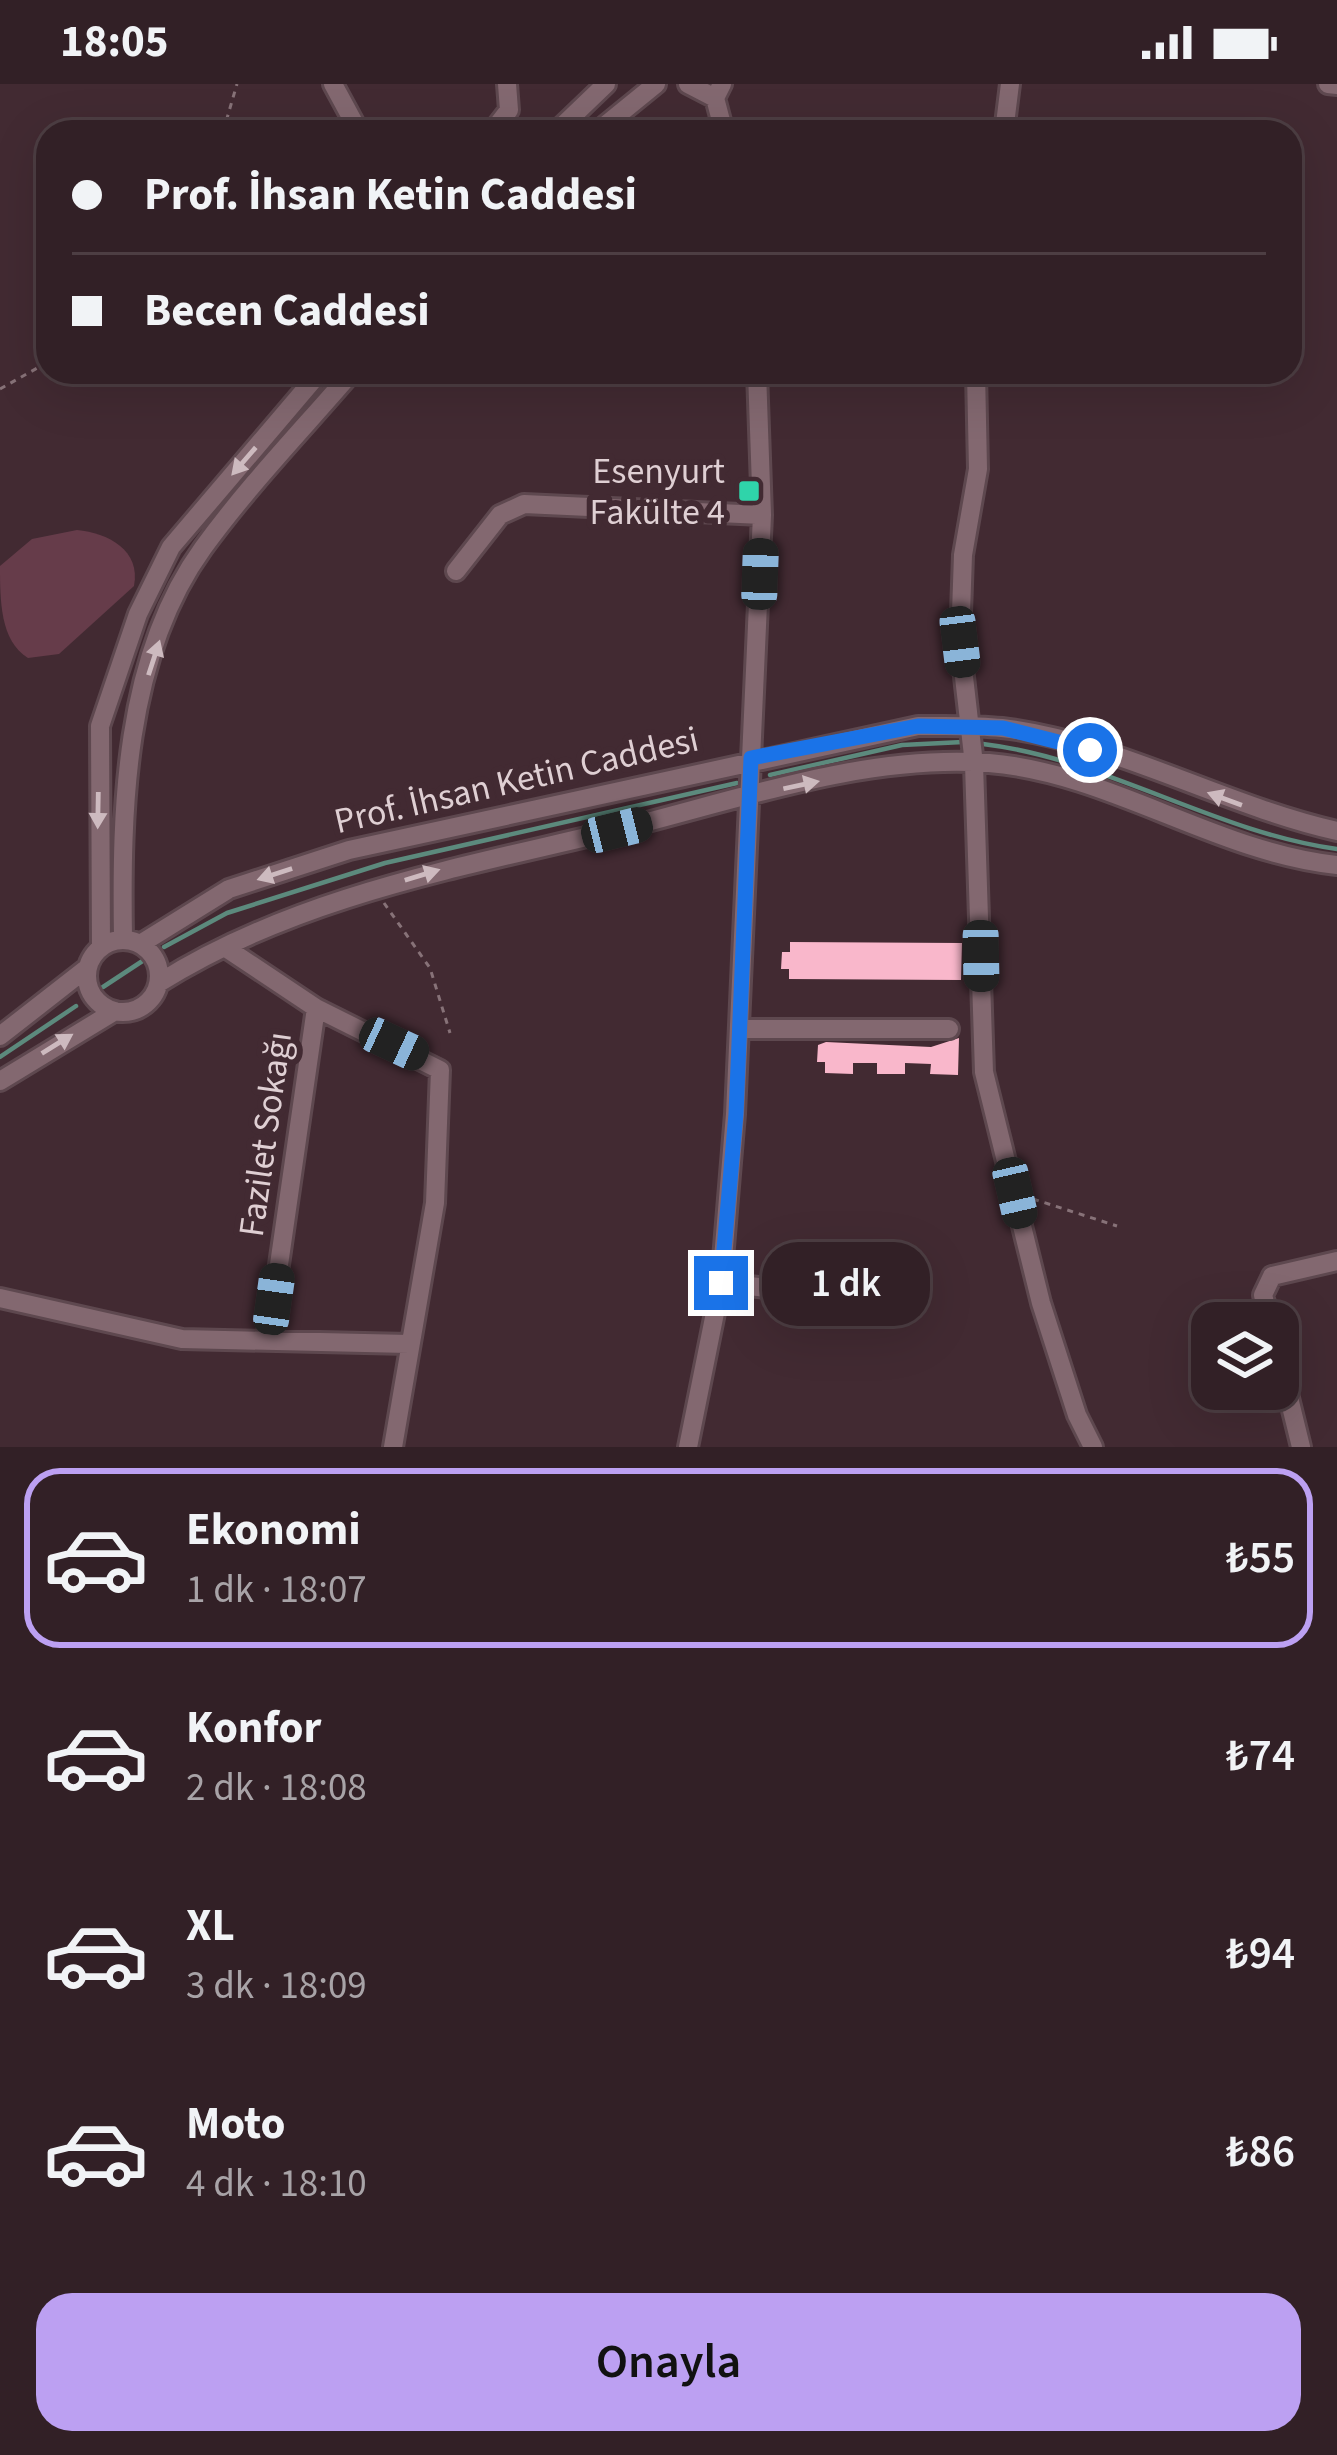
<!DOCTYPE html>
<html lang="tr">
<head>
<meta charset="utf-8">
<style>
	body { margin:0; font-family:"Source Sans 3",sans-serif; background:#3d2d32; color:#f1f3f6; height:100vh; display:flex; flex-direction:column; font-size:45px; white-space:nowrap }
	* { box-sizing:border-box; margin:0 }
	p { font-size:39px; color:#a8a3a7 }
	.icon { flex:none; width:66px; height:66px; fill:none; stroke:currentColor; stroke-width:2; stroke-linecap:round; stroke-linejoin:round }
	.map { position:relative; height:1363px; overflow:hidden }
	.drawer { display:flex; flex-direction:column; background:#322026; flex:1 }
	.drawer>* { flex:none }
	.banner { position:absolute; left:36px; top:36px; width:1266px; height:264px; border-radius:36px; box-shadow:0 12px 48px #0002,0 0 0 3px #4d3e43; display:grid; align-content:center; height:264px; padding:0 36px; background:#322026 }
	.tools { position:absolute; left:1191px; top:1218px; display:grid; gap:24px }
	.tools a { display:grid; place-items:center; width:108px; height:108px; border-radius:24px; background:#322026; box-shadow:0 12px 48px #0002,0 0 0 3px #4d3e43; font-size:60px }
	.end { position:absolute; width:54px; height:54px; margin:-27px; border:15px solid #1a73e8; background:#fff; box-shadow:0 0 0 6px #fff }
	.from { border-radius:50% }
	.bubble { position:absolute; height:84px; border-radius:36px; background:#322026; box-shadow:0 12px 48px #0002,0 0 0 3px #4d3e43; font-size:39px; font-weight:600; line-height:84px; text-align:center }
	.car { position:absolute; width:36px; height:72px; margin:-36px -18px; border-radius:15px; box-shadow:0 0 9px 3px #0007; background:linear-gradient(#222 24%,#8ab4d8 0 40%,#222 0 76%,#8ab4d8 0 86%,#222 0) }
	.banner b { display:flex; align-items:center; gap:42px; height:114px; font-size:45px }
	.banner b+b { border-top:3px solid #4d3e43 }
	.banner i { width:30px; height:30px; background:#f1f3f6 }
	ul { padding:21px 0 0; list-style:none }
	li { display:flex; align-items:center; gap:36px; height:180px; margin:0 24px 18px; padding:0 12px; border:6px solid transparent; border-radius:36px }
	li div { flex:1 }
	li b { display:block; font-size:45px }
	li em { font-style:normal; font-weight:600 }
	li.selected { border-color:#bca0f2 }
	li>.icon { width:108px; height:108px; stroke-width:1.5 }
	.button { display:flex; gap:24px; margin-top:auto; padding:24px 36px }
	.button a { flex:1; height:138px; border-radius:36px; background:#bca0f2; color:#111; font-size:48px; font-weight:600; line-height:138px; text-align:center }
	.status { display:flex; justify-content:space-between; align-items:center; height:84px; padding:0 60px; background:#322026; direction:ltr }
	.status svg { height:33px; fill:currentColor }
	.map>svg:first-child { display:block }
	.green { fill:#663c4a }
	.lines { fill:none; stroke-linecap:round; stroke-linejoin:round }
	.stream { stroke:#5c8a7d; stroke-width:4.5 }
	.building { fill:#f9b7cb }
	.minor-casing { stroke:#5e484f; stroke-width:24 }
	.path { stroke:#877278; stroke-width:3; stroke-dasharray:6 6; stroke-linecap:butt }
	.minor { stroke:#836870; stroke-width:18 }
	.oneway { fill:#cdbabf }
	.route { stroke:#1a73e8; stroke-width:15 }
	.poi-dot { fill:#2fd4aa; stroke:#422a32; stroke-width:4.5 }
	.labels { text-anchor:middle; stroke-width:12; stroke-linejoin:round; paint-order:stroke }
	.poi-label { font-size:36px; fill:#dfcfd3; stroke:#422a32; text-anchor:end }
	.street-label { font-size:36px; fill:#dfcfd3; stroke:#422a32 }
</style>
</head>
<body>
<div class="status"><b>18:05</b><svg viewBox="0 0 49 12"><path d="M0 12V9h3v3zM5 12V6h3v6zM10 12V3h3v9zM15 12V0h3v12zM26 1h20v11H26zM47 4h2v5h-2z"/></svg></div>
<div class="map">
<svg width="1337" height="1363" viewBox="0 0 1337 1363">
	<rect width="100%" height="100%" fill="#422a32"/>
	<!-- green -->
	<path class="green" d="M77,446C108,449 141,466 134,502L59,570L28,574C0,557 0,516 0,482L32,455Z"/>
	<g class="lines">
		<!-- stream -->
		<path class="stream" d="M983,660C1107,675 1214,748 1337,765
			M770,691L902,661L963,658
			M164,863L227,829L385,779L737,699
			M103,903L147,874
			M0,973L76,922"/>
	</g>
	<!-- building -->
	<path class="building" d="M790,858L962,859L961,896L789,895V885H781L782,868H790Z
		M959,954L958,991L930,990L931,980L905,979V990H877V979H853V990L825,989V978H817L818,961L826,958L931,963Z"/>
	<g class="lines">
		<!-- minor casing -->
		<g class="minor-casing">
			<path id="minor" d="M333,0L359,48
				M688,0L715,14
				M722,0L715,14L724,48
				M1328,0L1337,1
				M492,48L509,26L507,0
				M556,48L606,0
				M597,48L656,0
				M1004,48L1010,0
				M976,288L978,385L963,471L960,558L974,680L984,988L1041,1219L1077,1331L1093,1363
				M456,487L500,431L524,420L762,431
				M123,854C121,726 124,573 203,464C248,402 303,345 352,288
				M87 892a36 36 0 1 1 72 0a36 36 0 1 1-72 0Z
				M142,859L229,805L349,766L918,642C946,642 974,641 1002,644C1114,657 1225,722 1337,747
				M101,863L100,642L138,530L171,463L320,288
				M226,864L316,924L440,986L435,1119L393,1363
				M159,899C302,809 471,782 632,742C746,713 870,670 989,679C1111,689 1215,768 1337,781
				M739,945H949
				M0,952L87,884
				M0,997L115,927
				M721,1199L843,1212
				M0,1214L182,1255L409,1260
				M1270,1239L1263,1211L1272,1192L1337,1177
				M268,1257L316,924
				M1278,1269L1301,1363
				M688,1363L721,1199L735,1030L762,431L757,288"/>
		</g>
		<!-- path -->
		<path class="path" d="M223,48L237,0
			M0,305L48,278
			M384,819L430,884L450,949
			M1033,1115L1117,1142"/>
		<!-- minor -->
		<use href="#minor" class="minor"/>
	</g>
	<!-- one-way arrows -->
	<defs><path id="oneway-solid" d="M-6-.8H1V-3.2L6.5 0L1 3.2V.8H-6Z" transform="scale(3)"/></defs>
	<g class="oneway">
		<use href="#oneway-solid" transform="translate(244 377) rotate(131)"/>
		<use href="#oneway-solid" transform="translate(154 574) rotate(-72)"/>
		<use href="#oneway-solid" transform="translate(801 701) rotate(-12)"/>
		<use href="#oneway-solid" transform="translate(1225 715) rotate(-160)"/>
		<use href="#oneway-solid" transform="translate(98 726) rotate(91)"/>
		<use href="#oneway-solid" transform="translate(275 790) rotate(162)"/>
		<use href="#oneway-solid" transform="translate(422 791) rotate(-17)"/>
		<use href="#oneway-solid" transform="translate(57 960) rotate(-32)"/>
	</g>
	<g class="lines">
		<!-- route -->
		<path class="route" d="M721,1199L736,1030L751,674L918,642L1003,644L1090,666"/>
	</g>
	<!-- markers -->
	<rect class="poi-dot" x="737" y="395" width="24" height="24" rx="6"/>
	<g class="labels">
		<!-- poi labels -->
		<g class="poi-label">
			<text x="725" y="399">Esenyurt<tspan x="725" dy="41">Fakülte 4</tspan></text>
		</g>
		<!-- street labels -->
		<g class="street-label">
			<text transform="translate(516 695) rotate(-13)" y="13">Prof. İhsan Ketin Caddesi</text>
			<text transform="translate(264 1050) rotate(-82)" y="13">Fazilet Sokağı</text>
		</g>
	</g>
</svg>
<div class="tools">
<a><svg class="icon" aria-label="layers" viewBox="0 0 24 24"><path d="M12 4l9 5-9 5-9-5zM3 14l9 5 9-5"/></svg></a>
</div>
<i class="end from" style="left:1090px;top:666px"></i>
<i class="end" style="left:721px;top:1199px"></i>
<div class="bubble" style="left:762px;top:1158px;width:168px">1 dk</div>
<i class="car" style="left:760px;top:490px;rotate:2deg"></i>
<i class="car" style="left:960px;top:558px;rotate:173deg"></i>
<i class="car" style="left:617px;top:746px;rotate:76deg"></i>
<i class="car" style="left:981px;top:872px;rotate:179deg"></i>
<i class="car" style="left:394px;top:960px;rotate:115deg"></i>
<i class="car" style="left:1015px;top:1109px;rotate:167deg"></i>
<i class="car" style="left:274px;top:1215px;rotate:8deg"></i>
<div class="banner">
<b><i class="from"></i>Prof. İhsan Ketin Caddesi</b>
<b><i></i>Becen Caddesi</b>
</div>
</div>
<section class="drawer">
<ul>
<li class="selected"><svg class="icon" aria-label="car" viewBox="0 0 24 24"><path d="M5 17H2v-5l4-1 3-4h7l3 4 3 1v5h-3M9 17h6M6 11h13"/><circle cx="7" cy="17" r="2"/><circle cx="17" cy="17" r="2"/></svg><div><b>Ekonomi</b><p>1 dk · 18:07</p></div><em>₺55</em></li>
<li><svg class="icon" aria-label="car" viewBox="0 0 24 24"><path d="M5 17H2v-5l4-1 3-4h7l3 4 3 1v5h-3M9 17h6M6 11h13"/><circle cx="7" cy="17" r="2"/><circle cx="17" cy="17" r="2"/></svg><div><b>Konfor</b><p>2 dk · 18:08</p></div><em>₺74</em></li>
<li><svg class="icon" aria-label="car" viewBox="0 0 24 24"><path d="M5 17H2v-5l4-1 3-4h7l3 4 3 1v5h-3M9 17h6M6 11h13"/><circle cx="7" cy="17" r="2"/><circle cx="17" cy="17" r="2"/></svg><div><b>XL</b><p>3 dk · 18:09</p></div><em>₺94</em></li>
<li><svg class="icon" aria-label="car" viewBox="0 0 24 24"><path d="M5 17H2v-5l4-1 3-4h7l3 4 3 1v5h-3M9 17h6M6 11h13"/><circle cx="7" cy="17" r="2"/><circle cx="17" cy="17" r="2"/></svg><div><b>Moto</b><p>4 dk · 18:10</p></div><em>₺86</em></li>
</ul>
<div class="button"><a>Onayla</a></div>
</section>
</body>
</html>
